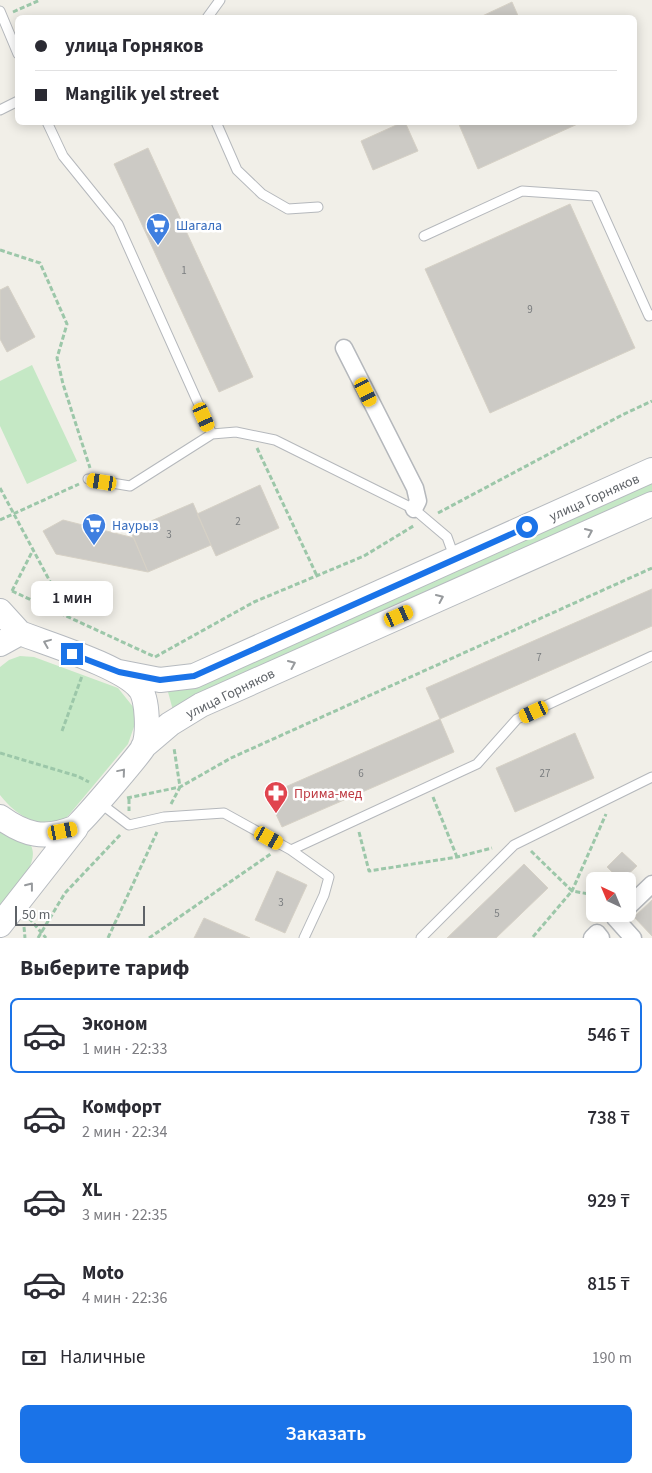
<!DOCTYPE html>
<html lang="ru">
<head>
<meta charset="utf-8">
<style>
	body { margin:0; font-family:"Source Sans 3",sans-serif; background:#f2f2f3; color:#2b2b33; height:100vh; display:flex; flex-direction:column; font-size:19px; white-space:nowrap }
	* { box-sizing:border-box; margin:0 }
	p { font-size:16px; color:#7c7c81 }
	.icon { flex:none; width:28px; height:28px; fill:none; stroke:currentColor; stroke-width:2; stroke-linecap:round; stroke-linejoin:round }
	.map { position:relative; height:938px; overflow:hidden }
	.sheet { display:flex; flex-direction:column; background:#fff; flex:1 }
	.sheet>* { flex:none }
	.banner { position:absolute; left:15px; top:15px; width:622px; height:110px; border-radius:8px; box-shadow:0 2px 12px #0003; display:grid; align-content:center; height:110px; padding:0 20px; background:#fff }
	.needle { width:32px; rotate:316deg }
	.controls { position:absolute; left:586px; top:872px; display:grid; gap:10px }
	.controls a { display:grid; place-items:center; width:50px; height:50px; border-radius:8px; background:#fff; box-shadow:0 2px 12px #0003; font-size:25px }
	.scale { position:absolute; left:15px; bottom:12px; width:130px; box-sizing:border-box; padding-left:5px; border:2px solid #5f6368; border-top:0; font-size:14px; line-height:18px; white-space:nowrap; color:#5f6368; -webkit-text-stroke:4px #fff; paint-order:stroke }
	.end { position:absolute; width:22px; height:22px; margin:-11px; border:6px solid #1a73e8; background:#fff; box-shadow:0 0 0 2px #fff }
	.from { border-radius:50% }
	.bubble { position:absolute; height:35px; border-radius:8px; background:#fff; box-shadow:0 2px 12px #0003; font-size:16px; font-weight:600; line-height:35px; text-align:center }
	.car { position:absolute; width:15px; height:30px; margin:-15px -8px; border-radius:6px; box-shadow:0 0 4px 1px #0007; background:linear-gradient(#f5c518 24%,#345 0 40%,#f5c518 0 76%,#345 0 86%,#f5c518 0) }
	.banner b { display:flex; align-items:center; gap:18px; height:48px; font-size:19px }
	.banner b+b { border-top:1px solid #e1e1e2 }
	.banner i { width:12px; height:12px; background:#2b2b33 }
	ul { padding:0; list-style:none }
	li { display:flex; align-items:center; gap:15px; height:75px; margin:0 10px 8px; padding:0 10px; border:2px solid transparent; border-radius:8px }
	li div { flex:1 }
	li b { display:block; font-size:19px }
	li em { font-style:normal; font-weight:600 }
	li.active { border-color:#1a73e8 }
	li>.icon { width:45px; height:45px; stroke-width:1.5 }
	h2 { padding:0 20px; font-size:22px; line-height:60px }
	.pay { display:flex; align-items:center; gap:12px; height:55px; padding:0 20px; font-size:19px }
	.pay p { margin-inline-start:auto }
	.cta { display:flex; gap:10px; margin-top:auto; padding:10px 20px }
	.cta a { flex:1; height:58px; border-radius:8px; background:#1a73e8; color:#fff; font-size:20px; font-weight:600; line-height:58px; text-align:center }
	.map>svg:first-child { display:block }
	.green { fill:#c5e8c5 }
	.building { fill:#cccac5; stroke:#d6d1c6 }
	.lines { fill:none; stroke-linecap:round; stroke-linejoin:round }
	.lane-casing { stroke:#b5b8bc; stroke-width:11 }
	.street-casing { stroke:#b5b8bc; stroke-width:19 }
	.secondary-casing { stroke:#b6babf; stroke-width:26 }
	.path { stroke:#9cc7a9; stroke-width:3; stroke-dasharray:5 2.5; stroke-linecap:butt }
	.lane { stroke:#fff; stroke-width:9 }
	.street { stroke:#fff; stroke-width:16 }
	.secondary { stroke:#fff; stroke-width:24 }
	.oneway { stroke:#979a9d }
	.route { stroke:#1a73e8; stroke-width:6 }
	.labels { text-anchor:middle; stroke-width:5; stroke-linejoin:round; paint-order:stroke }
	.number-label { font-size:11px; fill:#7a7d7f }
	.shop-label { font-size:14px; fill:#366cbe; stroke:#fff; text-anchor:start }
	.street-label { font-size:14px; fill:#5f6368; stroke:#fff }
	.health-label { font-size:14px; fill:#be3a42; stroke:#fff; text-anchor:start }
</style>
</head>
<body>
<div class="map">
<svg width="652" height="938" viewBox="0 0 652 938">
	<rect width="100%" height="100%" fill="#f1efe8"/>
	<!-- green -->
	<path class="green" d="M32,365L77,461L27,484L0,426V381Z
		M652,481V492L174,714L168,692L199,685Z
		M20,656L34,657L118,688L134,708L136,721L128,744L68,816L57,825C30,822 18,817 0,795V667L9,660Z
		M0,831C7,833 16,835 23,838C51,854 12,892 0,907Z"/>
	<!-- building -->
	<path class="building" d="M512,2L519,18H478Z
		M403,122H405L418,151L373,170L361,141Z
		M458,122H582L478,169Z
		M148,148L253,377L219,392L114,164Z
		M570,204L635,348L490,413L425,269Z
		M8,286L35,337L7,352L0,339V290Z
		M260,485L279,528L216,556L197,514Z
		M193,503L211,545L148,572L130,530Z
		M63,520L134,538L148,572L56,554L43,531Z
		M652,589V626L440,719L426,688Z
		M440,719L454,752L282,827L267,795Z
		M575,733L594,778L515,812L496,768Z
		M622,852L637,866L621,881L607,867Z
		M524,864L548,888L496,938H447Z
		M277,871L307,885L285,933L255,920Z
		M652,900V936L634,917Z
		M204,918L250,938H194Z"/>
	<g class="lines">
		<!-- lane casing -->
		<g class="lane-casing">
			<path id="lane" d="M0,11L18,54
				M207,18L220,0
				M0,110L18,101
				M47,122L63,156L118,224L212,434
				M216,122L237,170L262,194L288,209L318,207
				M424,236L522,191L595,196L649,316L652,315
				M88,479L130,486L212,434L236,432L275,440L414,509L447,537L455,559
				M100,803L129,825L164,817L224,813L291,850L329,877L324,895L304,938
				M291,850L477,764L517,719L652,656
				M421,938L514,845L652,777"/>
		</g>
		<!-- street casing -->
		<g class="street-casing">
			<path id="street" d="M344,348L415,488L418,501L414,509
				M628,907L652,884
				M620,914L615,918L633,938
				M592,938L597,933L601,938"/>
		</g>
		<!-- secondary casing -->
		<g class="secondary-casing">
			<path id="secondary" d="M0,611L20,633
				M0,644L20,633C48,644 124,667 140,689C148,699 149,736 143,748C138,756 79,826 74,828C44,840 25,835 0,817
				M119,672L160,680L194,676L652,470
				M143,747L170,724L201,705L652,504
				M0,925L76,828"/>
		</g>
		<!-- path -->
		<path class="path" d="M13,12L40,0
			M0,250L40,263L67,324L57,358L63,384L90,468
			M257,448L317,576
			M0,488L69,617
			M438,513L622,415L652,401
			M0,520L79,484
			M12,591L155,657
			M12,591L33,550
			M155,657L254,602L364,556L415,525
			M62,731L82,676
			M0,753L77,776L89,782
			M433,797L457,857
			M127,798L180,787L231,758L652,568
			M129,799V811
			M171,804L180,787L174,748
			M359,832L369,871L457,857L492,848
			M531,851L572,891L532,938
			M595,895L572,891L606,814
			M29,918L46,938
			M24,927L25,938
			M38,938L65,893L121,834
			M108,938L157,832
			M149,938L272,853"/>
		<!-- lane -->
		<use href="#lane" class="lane"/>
		<!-- street -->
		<use href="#street" class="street"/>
		<!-- secondary -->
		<use href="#secondary" class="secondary"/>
	</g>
	<!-- one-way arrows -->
	<defs><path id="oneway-chevron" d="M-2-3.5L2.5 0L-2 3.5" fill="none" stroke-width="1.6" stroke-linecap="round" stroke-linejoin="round" transform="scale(1.25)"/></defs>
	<g class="oneway">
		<use href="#oneway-chevron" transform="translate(589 532) rotate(-24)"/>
		<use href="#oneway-chevron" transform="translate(440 598) rotate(-24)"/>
		<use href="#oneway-chevron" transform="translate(47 643) rotate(-158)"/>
		<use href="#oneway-chevron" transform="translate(292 664) rotate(-24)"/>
		<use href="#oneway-chevron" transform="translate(122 772) rotate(-50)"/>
		<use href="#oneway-chevron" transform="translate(30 886) rotate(-52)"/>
	</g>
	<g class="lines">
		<!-- route -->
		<path class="route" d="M72,654L119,672L160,680L194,676L527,527"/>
	</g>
	<!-- icons -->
	<defs>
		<g id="supermarket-pin" transform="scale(1.25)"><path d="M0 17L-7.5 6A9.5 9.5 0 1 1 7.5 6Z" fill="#3f7fe0" stroke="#fff"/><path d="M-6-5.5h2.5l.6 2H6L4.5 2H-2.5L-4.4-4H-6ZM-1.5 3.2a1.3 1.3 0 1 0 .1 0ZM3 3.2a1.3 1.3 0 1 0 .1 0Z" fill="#fff"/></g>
		<g id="pharmacy-pin" transform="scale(1.25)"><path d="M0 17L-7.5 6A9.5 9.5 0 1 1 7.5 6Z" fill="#e0444e" stroke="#fff"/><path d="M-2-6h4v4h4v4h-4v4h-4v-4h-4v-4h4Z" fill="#fff"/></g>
	</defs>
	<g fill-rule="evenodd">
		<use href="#supermarket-pin" x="158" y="225"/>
		<use href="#supermarket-pin" x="94" y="525"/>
		<use href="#pharmacy-pin" x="276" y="793"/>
	</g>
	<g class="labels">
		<!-- number labels -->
		<g class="number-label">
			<text x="184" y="274">1</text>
			<text x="530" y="313">9</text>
			<text x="238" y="525">2</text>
			<text x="169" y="538">3</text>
			<text x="539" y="661">7</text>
			<text x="361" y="777">6</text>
			<text x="545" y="777">27</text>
			<text x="281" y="906">3</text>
			<text x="497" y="917">5</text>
		</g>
		<!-- shop labels -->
		<g class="shop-label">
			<text x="176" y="230">Шагала</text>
			<text x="112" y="530">Наурыз</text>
		</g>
		<!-- street labels -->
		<g class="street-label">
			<text transform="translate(594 497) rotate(-24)" y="5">улица Горняков</text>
			<text transform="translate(230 693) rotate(-26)" y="5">улица Горняков</text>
		</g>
		<!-- health labels -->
		<g class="health-label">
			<text x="294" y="798">Прима-мед</text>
		</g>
	</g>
</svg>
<div class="controls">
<a><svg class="needle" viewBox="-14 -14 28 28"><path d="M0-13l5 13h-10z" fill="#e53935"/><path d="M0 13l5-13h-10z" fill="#7c7c81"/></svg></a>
</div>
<div class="scale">50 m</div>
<i class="end from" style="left:527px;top:527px"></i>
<i class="end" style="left:72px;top:654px"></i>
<div class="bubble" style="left:31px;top:581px;width:82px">1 мин</div>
<i class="car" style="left:366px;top:392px;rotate:154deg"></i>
<i class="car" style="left:204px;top:417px;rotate:156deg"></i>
<i class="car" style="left:102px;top:482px;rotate:279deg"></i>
<i class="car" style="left:399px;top:616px;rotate:66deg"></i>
<i class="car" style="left:534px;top:712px;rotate:245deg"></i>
<i class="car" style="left:63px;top:831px;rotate:79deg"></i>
<i class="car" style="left:269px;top:838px;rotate:119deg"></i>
<div class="banner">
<b><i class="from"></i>улица Горняков</b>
<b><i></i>Mangilik yel street</b>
</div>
</div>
<section class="sheet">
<h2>Выберите тариф</h2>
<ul>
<li class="active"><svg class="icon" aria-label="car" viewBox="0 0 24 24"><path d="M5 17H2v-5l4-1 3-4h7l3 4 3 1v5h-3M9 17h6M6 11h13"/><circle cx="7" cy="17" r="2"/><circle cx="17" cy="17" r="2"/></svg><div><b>Эконом</b><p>1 мин · 22:33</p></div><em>546 ₸</em></li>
<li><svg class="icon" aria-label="car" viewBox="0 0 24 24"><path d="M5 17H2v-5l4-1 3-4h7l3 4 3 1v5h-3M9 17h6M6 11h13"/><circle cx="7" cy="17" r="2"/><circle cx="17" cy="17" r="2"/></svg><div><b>Комфорт</b><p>2 мин · 22:34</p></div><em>738 ₸</em></li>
<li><svg class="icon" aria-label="car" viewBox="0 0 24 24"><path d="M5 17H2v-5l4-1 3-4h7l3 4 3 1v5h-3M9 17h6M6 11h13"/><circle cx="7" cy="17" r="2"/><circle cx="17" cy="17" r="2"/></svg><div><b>XL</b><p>3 мин · 22:35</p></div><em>929 ₸</em></li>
<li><svg class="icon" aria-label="car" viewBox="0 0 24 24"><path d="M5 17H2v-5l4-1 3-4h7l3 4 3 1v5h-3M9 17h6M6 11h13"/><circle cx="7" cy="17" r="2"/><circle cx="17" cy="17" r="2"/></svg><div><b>Moto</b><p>4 мин · 22:36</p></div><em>815 ₸</em></li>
</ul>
<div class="pay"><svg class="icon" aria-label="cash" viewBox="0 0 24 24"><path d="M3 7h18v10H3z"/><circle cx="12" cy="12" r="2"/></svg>Наличные<p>190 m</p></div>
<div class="cta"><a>Заказать</a></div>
</section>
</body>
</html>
